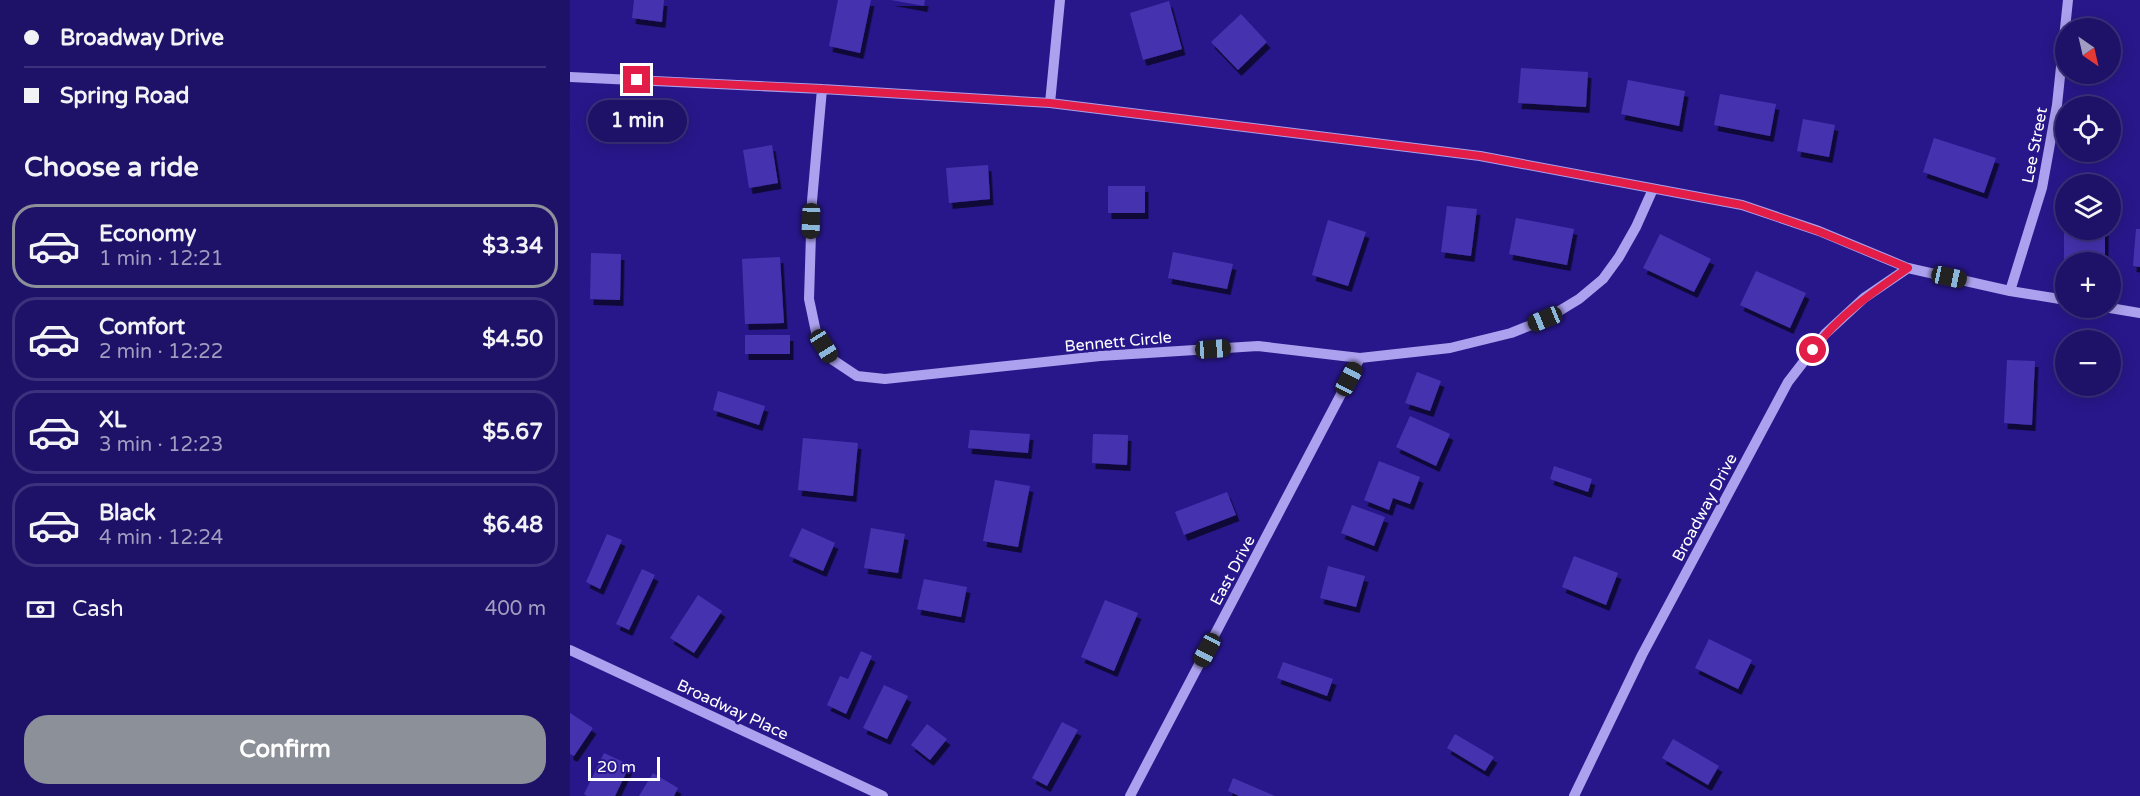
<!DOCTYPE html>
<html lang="en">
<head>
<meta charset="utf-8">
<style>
	body { margin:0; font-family:"Varela Round",sans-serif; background:#2b1f71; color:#f1f3f6; height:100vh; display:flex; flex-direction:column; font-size:22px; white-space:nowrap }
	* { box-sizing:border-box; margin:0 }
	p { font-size:20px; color:#a19dc0 }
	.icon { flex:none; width:33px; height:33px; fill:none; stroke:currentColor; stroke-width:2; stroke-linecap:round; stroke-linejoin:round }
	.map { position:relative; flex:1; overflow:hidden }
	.drawer { display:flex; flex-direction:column; background:#1e1168; width:570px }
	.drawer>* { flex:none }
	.banner { display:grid; align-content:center; height:132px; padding:0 24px; background:#1e1168 }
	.needle { width:39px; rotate:146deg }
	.controls { position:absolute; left:1485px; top:18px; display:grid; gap:12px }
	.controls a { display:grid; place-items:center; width:66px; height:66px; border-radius:50%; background:#1e1168; box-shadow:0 3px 15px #0003,0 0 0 2px #3c317c; font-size:30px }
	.scale { position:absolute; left:18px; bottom:15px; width:72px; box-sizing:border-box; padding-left:6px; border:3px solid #fff; border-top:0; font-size:16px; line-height:21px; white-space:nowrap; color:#fff; -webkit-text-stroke:4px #28178a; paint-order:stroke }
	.end { position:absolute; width:27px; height:27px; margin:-14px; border:8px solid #e11d48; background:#fff; box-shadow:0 0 0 3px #fff }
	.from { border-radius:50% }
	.bubble { position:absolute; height:42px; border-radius:21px; background:#1e1168; box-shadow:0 3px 15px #0003,0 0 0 2px #3c317c; font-size:20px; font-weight:800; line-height:42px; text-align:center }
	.car { position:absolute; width:18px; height:36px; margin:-18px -9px; border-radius:8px; box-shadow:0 0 4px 2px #0007; background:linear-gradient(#222 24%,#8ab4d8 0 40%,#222 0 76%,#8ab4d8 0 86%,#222 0) }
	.banner b { display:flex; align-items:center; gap:21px; height:57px; font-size:22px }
	.banner b+b { border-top:2px solid #3c317c }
	.banner i { width:15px; height:15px; background:#f1f3f6 }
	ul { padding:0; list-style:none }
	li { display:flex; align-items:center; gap:18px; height:84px; margin:0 12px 9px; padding:0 12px; border:3px solid #3c317c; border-radius:24px }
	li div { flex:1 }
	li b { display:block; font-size:22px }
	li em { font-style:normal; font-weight:800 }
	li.current { border-color:#8c9099 }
	li>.icon { width:54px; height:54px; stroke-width:1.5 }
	h2 { padding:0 24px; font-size:27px; line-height:72px }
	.pay { display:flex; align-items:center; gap:15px; height:66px; padding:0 24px; font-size:22px }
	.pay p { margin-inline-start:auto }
	.button { display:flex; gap:12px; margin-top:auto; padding:12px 24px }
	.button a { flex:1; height:69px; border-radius:24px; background:#8c9099; color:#fff; font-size:24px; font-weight:800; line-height:69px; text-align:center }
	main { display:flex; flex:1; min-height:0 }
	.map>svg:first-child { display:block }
	.building { fill:#4433ae; filter:url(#shadow) }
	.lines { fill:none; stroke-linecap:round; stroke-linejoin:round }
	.minor { stroke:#aba1ee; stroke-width:10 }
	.route { stroke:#e11d48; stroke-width:8 }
	.labels { text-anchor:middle; stroke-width:5; stroke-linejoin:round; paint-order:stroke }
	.street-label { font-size:16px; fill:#fff; stroke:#28178a }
</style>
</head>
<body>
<main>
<section class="drawer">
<div class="banner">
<b><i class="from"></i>Broadway Drive</b>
<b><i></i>Spring Road</b>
</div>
<h2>Choose a ride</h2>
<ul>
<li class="current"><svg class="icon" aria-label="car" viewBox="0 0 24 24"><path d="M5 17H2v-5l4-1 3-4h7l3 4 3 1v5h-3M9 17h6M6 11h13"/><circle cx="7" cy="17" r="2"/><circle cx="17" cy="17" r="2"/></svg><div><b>Economy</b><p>1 min · 12:21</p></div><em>$3.34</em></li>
<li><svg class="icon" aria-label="car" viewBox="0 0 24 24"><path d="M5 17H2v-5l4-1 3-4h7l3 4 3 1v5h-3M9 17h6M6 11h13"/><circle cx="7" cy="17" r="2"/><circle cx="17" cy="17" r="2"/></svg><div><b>Comfort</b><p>2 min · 12:22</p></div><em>$4.50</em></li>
<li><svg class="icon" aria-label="car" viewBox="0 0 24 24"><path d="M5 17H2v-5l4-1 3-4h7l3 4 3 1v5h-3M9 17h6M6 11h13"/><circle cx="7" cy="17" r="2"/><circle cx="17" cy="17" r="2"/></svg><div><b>XL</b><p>3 min · 12:23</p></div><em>$5.67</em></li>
<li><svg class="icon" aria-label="car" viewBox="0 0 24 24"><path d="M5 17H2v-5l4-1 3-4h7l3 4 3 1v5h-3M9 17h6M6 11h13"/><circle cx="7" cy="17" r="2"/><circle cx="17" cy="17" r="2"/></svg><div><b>Black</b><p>4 min · 12:24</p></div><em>$6.48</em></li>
</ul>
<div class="pay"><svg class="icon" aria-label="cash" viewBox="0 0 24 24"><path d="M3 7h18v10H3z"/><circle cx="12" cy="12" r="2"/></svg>Cash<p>400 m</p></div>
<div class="button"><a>Confirm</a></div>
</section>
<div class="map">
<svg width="1570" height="796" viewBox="0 0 1570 796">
	<defs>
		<filter id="shadow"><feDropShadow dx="3.5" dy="6" stdDeviation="0" flood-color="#0009"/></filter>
	</defs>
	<rect width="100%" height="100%" fill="#28178a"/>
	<!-- building -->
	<path class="building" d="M64,0H94L92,22L62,18Z
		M268,0H301L290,53L259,46Z
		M321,0H355L354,6Z
		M599,1L612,49L573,60L560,13Z
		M671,14L697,42L668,70L641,42Z
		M951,68L1018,72L1016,107L948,103Z
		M1058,80L1115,91L1109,126L1051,114Z
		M1150,94L1206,104L1200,136L1144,125Z
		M1233,119L1265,125L1259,157L1227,151Z
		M1364,138L1426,158L1414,193L1353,172Z
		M202,145L208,183L179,188L173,150Z
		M418,165L420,199L379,203L376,168Z
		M538,186H575V213H538Z
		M877,206L907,209L901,256L871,252Z
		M946,218L1004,229L997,265L939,254Z
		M758,220L796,232L778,286L742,275Z
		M1566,229H1570V267L1563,266Z
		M1494,230H1535V261H1494Z
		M1090,234L1141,259L1124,292L1073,268Z
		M603,252L663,264L657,289L598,278Z
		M21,253L51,254L50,300L20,299Z
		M210,257L214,323L175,324L172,259Z
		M1186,271L1236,293L1220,328L1170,305Z
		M175,335H220V354H175Z
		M1437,360L1465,361L1462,425L1434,423Z
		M847,372L871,381L860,411L835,403Z
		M148,391L195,406L189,425L143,410Z
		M840,416L880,434L866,466L826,447Z
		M400,430L460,434L458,453L398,448Z
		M523,434L558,435L557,465L522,463Z
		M233,438L288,443L283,496L228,490Z
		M809,461L850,477L840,504L823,498L819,510L794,500Z
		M984,466L1022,479L1018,492L980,479Z
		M425,480L460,486L448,547L413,541Z
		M657,492L666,515L614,535L605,512Z
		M782,505L815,517L804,546L771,533Z
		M232,528L265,543L253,571L219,556Z
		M301,528L335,534L328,573L294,568Z
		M37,534L52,540L30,589L16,582Z
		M1004,556L1048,573L1036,605L992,587Z
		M758,566L795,576L786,607L750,598Z
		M72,569L85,575L59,630L46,624Z
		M354,579L397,587L391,617L347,609Z
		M128,595L152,611L124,653L100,638Z
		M535,600L568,613L544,671L511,657Z
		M1139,639L1182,660L1168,689L1125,668Z
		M291,651L302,656L276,714L257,705L270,676L278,679Z
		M713,662L763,679L757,696L707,678Z
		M314,685L338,696L317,739L293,728Z
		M0,713L23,728L4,756L0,754Z
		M492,722L508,730L477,786L462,778Z
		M357,724L377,739L360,760L341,745Z
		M885,734L924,757L915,771L877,748Z
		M1103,739L1149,766L1138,785L1092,758Z
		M34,753L60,765L45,796H17L14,794Z
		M83,773L108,788L104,796H69Z
		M663,778L705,796H669L658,791Z"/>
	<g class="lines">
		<!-- minor -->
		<path class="minor" d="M0,77L252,89L480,103L910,156L1172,205L1249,231L1338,268L1440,291L1496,300
			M252,89L242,201L239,299L246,332L263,360L287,376L315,379L530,356L688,346L790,358L880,348L941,333L976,319L1009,299L1033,279L1049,257L1066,227L1083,189
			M480,103L490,0
			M1440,291L1472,188L1487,105L1498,0
			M1540,308L1570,313
			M0,650L313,796
			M560,796L790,358
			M1004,796L1072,655L1218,382L1255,334L1294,298L1338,268"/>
	</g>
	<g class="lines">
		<!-- route -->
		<path class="route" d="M67,80L252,89L480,103L910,156L1172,205L1248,231L1338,268C1303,292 1269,315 1243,350"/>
	</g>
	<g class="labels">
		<!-- street labels -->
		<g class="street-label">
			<text transform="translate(1464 145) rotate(-79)" y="6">Lee Street</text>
			<text transform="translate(548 341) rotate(-5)" y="6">Bennett Circle</text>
			<text transform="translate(1134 507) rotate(-62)" y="6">Broadway Drive</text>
			<text transform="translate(662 570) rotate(-62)" y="6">East Drive</text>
			<text transform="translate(163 709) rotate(25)" y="6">Broadway Place</text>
		</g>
	</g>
</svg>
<div class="controls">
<a><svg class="needle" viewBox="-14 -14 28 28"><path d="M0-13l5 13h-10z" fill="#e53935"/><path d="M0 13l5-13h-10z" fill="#a19dc0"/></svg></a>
<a><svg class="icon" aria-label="locate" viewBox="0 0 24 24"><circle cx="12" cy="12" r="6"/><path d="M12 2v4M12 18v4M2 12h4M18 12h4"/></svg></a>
<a><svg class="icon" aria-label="layers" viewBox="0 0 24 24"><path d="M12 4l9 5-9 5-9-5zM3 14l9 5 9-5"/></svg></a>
<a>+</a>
<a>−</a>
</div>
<div class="scale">20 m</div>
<i class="end from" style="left:1243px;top:350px"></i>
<i class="end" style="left:67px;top:80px"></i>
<div class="bubble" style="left:18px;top:100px;width:99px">1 min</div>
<i class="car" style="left:241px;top:221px;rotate:182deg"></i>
<i class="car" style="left:1379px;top:277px;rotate:102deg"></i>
<i class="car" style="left:975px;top:319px;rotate:248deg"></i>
<i class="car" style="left:254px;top:346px;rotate:148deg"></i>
<i class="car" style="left:643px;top:349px;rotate:86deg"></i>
<i class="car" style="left:779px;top:379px;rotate:28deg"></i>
<i class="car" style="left:637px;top:650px;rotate:208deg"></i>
</div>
</main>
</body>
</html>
